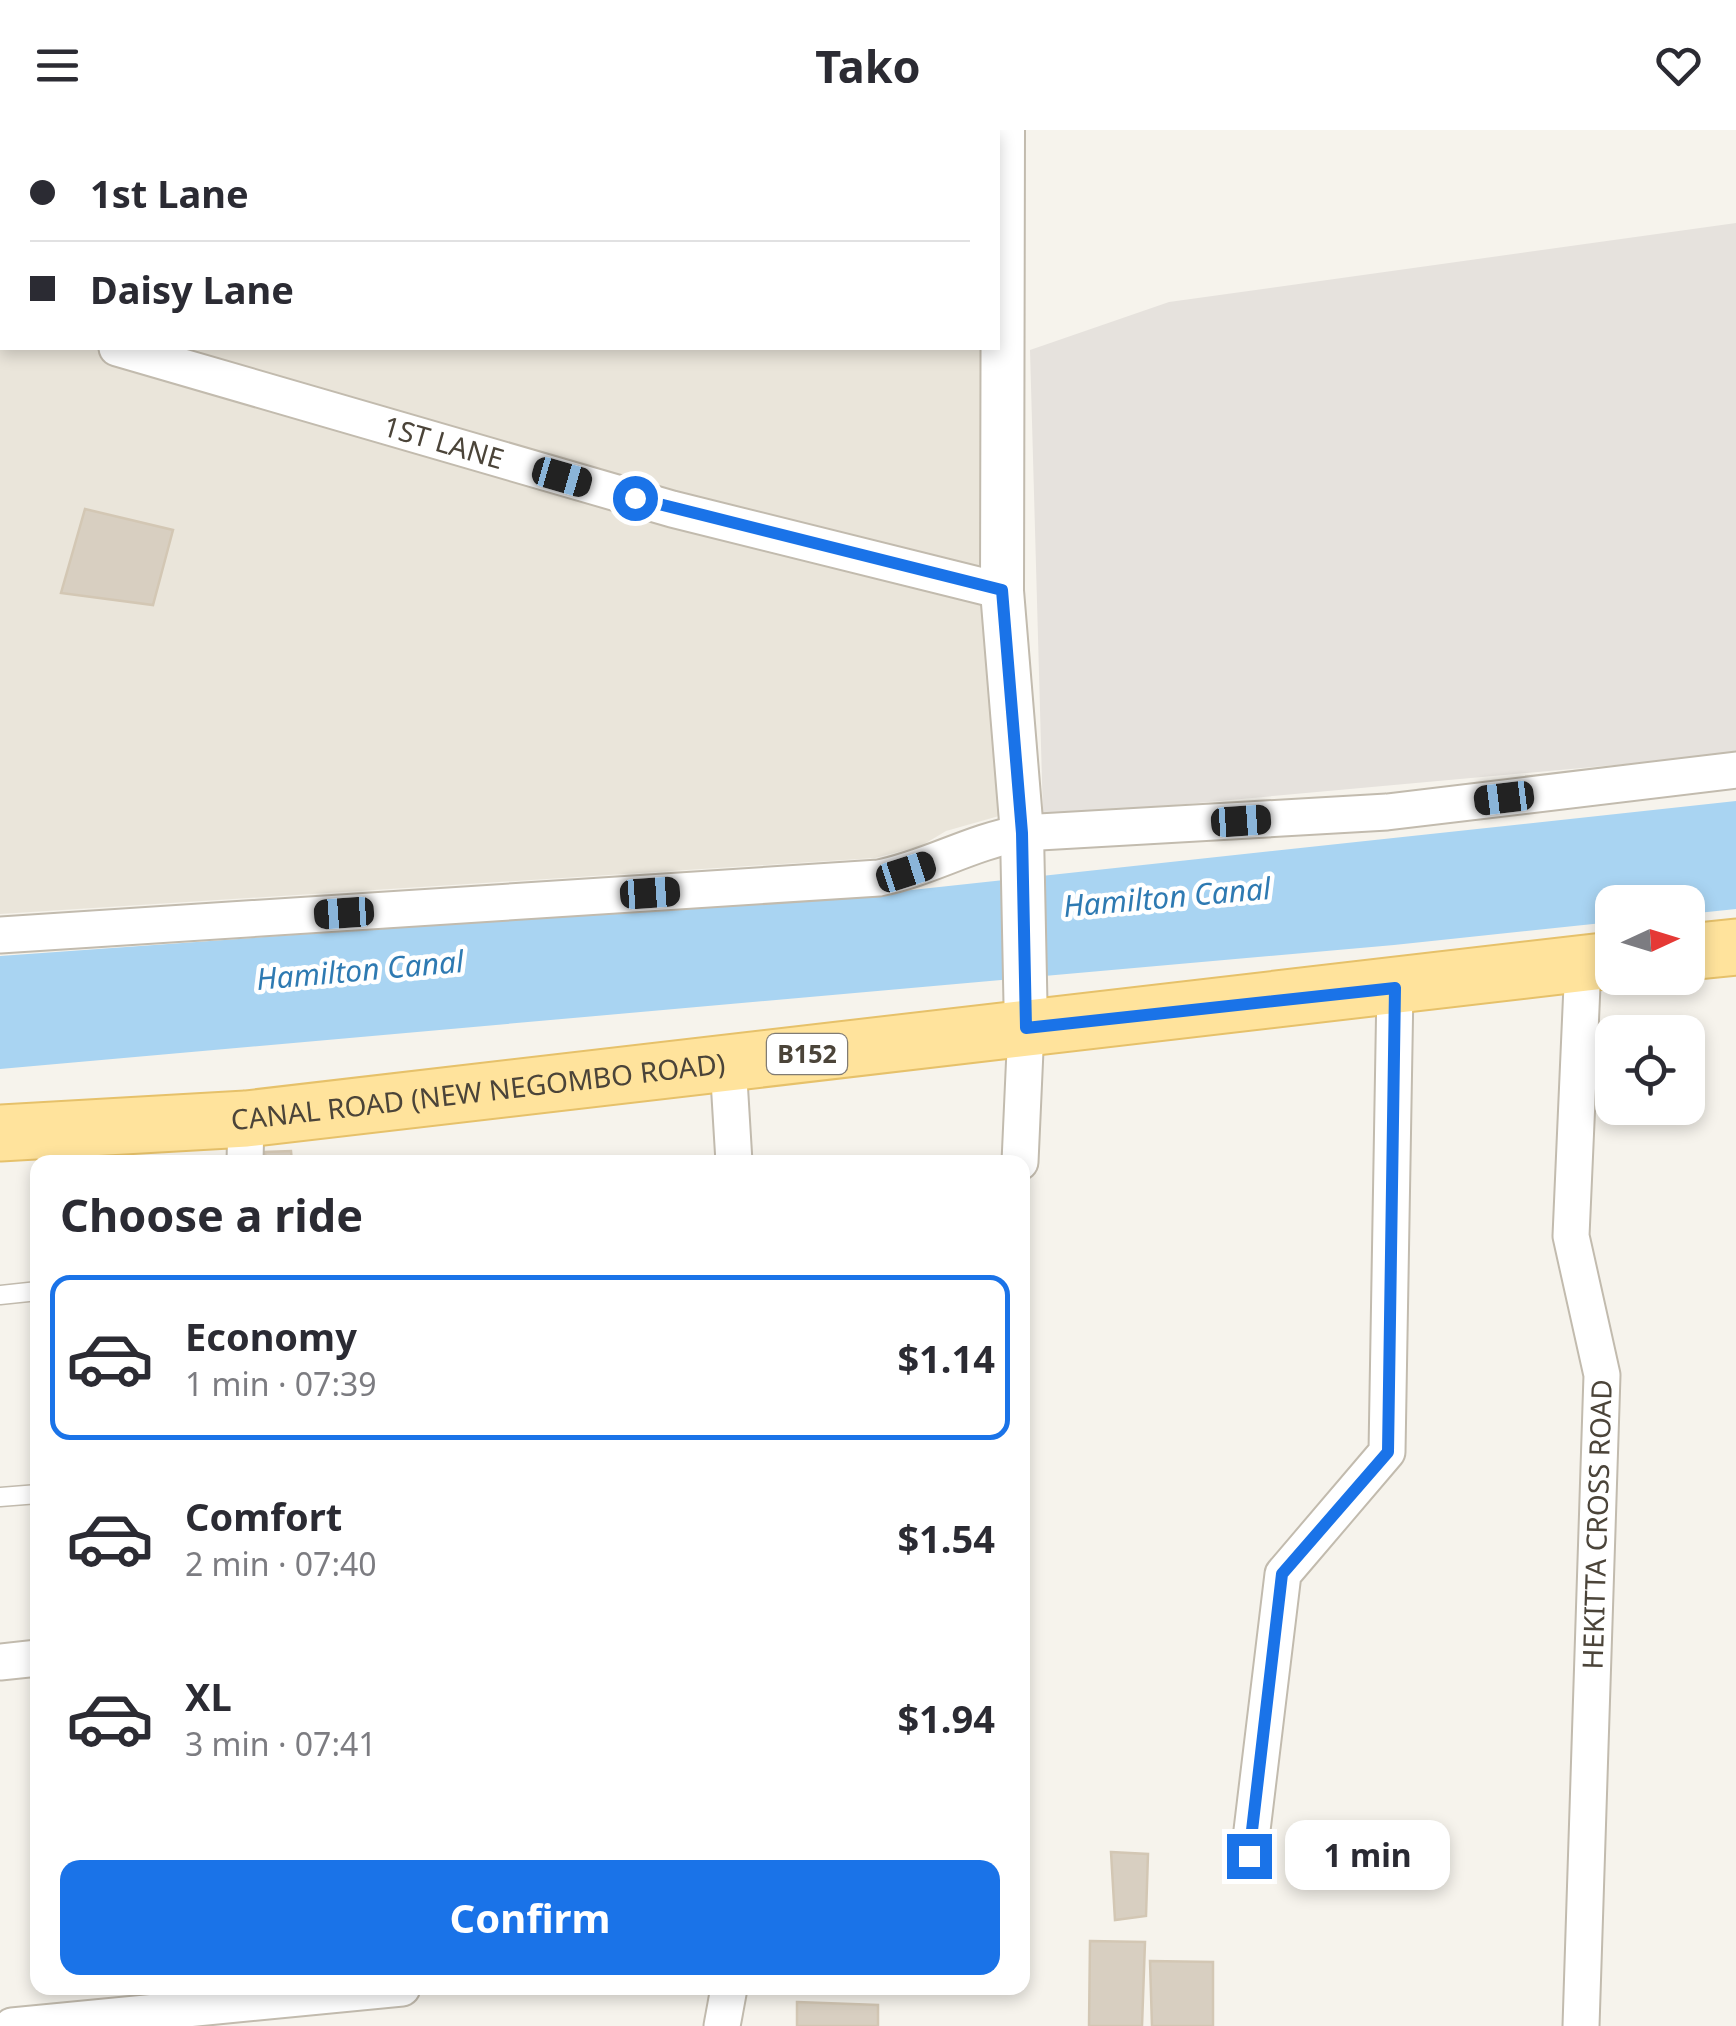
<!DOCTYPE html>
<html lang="en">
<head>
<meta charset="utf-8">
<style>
	body { margin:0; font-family:"Noto Sans",sans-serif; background:#f7f7f7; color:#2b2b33; height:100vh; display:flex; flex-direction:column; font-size:38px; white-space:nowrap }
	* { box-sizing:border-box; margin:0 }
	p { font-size:32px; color:#7c7c81 }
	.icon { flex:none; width:55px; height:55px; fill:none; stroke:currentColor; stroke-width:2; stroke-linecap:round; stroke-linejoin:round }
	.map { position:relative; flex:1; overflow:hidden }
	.sheet { position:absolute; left:30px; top:1025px; width:1000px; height:840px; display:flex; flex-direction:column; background:#fff; border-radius:20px; box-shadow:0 5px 15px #0003 }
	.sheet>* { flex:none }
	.banner { position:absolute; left:0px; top:0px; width:1000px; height:220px; box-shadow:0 5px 15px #0003; display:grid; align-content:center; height:220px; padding:0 30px; background:#fff }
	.needle { width:65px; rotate:86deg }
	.tools { position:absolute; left:1595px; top:755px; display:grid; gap:20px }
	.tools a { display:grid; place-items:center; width:110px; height:110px; border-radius:20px; background:#fff; box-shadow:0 5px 15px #0003; font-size:50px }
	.end { position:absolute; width:45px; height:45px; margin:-22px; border:12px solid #1a73e8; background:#fff; box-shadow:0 0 0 5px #fff }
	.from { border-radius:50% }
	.bubble { position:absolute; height:70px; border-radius:20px; background:#fff; box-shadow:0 5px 15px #0003; font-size:32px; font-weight:700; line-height:70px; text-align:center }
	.car { position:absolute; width:30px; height:60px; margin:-30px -15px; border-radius:12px; box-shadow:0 0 8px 2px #0007; background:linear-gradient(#222 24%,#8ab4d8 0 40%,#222 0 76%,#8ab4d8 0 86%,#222 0) }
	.banner b { display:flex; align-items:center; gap:35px; height:95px; font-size:38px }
	.banner b+b { border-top:2px solid #e1e1e2 }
	.banner i { width:25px; height:25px; background:#2b2b33 }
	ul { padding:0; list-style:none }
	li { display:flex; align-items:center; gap:30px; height:165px; margin:0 20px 15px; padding:0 10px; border:5px solid transparent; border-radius:20px }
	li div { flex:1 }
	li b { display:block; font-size:38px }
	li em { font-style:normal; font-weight:700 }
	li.on { border-color:#1a73e8 }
	li>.icon { width:90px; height:90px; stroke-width:1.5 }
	h2 { padding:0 30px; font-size:45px; line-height:120px }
	.primary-button { display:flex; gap:20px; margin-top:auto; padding:20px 30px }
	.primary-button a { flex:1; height:115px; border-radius:20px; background:#1a73e8; color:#fff; font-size:40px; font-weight:700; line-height:115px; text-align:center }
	header { display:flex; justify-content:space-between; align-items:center; height:130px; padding:0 30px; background:#fff; font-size:45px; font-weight:700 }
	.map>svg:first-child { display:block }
	.residential { fill:#eae5da }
	.industrial { fill:#e6e2dd }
	.water { fill:#a9d4f2 }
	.building { fill:#d8cfc1; stroke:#d3c7b4; stroke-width:2.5 }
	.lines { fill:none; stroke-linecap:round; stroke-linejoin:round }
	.service-casing { stroke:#c2bbae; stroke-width:21 }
	.minor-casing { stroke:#c2bbae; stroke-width:39 }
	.tertiary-casing { stroke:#c2bbae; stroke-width:46 }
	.primary-casing { stroke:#e6c16a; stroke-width:59 }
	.service { stroke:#fff; stroke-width:18 }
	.minor { stroke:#fff; stroke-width:35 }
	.tertiary { stroke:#fff; stroke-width:42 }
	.primary { stroke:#ffe39c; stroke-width:55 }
	.route { stroke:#1a73e8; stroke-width:12 }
	.labels { text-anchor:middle; stroke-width:9; stroke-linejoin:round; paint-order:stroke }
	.shield { fill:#fff; stroke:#817c74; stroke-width:2.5 }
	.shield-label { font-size:25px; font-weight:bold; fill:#4b4439 }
	.street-label { font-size:28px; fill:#4b4439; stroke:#fff }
	.water-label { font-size:30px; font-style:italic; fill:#2e7ab2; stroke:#fff }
</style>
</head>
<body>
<header><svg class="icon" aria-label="menu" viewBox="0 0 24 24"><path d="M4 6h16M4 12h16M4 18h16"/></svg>Tako<svg class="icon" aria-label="heart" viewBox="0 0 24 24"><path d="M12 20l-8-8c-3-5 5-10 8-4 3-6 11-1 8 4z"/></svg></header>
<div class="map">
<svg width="1736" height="1896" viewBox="0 0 1736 1896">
	<rect width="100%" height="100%" fill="#f6f3ec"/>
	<!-- residential -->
	<path class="residential" d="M0,0H988L2,2V218H988L1006,684L946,701L921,716L875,728L0,784Z"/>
	<!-- industrial -->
	<path class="industrial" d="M1736,93V624L1043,687L1030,220L1169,172Z"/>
	<!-- water -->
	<path class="water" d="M1736,671V779L1688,784V772H1612V792L1394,815L0,939V826L893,762Z"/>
	<!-- building -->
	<path class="building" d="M85,379L173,400L153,475L61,463Z
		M291,1021L292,1032H266L265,1022Z
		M1111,1722L1148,1724L1146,1786L1115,1790Z
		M1090,1811L1145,1812L1142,1896H1089Z
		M1150,1831L1213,1832V1896H1152Z
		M797,1872L878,1875V1896H797Z"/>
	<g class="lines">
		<!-- service casing -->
		<g class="service-casing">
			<path id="service" d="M0,1165L38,1161
				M0,1367L38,1364"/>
		</g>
		<!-- minor casing -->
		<g class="minor-casing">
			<g id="minor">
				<path d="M0,185H2"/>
				<path id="s1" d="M117,218L672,379L1002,461"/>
				<path d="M0,805L879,748C929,738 971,712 1022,703L1387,682L1736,640"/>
				<path d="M728,933L734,1032"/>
				<path d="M245,1032L246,989"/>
				<path d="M1020,1032L1026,898"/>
				<path d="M0,1532L38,1528"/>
				<path d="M1249,1725L1283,1444L1387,1322L1395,858"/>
				<path d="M12,1896L402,1858"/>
				<path d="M722,1896L729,1858"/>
				<path id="s2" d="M1581,1896L1602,1245L1571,1106L1583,833"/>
			</g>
		</g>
		<!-- tertiary casing -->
		<g class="tertiary-casing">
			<path id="tertiary" d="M1003,0L1002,461L1022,703L1026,898"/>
		</g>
		<!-- primary casing -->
		<g class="primary-casing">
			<g id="primary">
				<path d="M1688,822L1736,817"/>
				<path id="s3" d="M0,1003L246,989L1612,830"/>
			</g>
		</g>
		<!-- service -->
		<use href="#service" class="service"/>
		<!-- minor -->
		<use href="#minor" class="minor"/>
		<!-- tertiary -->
		<use href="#tertiary" class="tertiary"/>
		<!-- primary -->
		<use href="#primary" class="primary"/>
	</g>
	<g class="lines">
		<!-- route -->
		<path class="route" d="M635,368L1002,460L1022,703L1026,898L1395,858L1388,1322L1282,1444L1249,1726"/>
	</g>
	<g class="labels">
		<!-- shield labels -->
		<rect class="shield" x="767" y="904" width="80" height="40" rx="8"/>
		<g class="shield-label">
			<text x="807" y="933">B152</text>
		</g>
		<!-- street labels -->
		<g class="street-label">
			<text dy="10" stroke="none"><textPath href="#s1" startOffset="340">1ST LANE</textPath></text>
			<text dy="10" stroke="none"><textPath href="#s3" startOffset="480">CANAL ROAD (NEW NEGOMBO ROAD)</textPath></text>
			<text dy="10" stroke="none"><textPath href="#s2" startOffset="502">HEKITTA CROSS ROAD</textPath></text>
		</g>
		<!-- water labels -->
		<g class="water-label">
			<text transform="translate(1167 768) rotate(-5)" y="10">Hamilton Canal</text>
			<text transform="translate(360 841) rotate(-5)" y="10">Hamilton Canal</text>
		</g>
	</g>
</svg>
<div class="tools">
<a><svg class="needle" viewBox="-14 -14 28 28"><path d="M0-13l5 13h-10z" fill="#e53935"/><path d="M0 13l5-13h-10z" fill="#7c7c81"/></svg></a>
<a><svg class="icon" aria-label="locate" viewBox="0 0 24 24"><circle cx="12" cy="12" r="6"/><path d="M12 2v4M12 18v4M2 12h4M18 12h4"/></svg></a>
</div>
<i class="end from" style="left:635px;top:368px"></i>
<i class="end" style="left:1249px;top:1726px"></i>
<div class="bubble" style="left:1285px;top:1690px;width:165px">1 min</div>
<i class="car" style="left:562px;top:347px;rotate:106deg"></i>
<i class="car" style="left:1504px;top:668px;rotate:263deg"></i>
<i class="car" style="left:1241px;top:691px;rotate:86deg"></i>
<i class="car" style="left:906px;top:742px;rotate:72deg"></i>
<i class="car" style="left:650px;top:763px;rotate:86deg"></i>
<i class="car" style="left:344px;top:783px;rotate:266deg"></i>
<div class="banner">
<b><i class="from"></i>1st Lane</b>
<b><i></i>Daisy Lane</b>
</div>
<section class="sheet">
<h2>Choose a ride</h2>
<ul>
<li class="on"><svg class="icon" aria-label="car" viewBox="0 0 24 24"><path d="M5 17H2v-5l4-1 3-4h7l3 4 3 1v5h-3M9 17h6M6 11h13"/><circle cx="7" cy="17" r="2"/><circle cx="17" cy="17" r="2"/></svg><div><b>Economy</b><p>1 min · 07:39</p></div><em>$1.14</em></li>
<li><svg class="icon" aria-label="car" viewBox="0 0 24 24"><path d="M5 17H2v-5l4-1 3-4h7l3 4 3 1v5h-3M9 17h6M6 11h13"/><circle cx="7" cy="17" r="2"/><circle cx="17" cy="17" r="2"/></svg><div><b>Comfort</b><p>2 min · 07:40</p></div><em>$1.54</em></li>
<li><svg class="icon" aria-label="car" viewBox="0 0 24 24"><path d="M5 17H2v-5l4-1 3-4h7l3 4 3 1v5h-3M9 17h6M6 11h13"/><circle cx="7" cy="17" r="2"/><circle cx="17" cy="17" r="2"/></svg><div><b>XL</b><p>3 min · 07:41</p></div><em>$1.94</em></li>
</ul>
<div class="primary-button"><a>Confirm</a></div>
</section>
</div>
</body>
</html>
